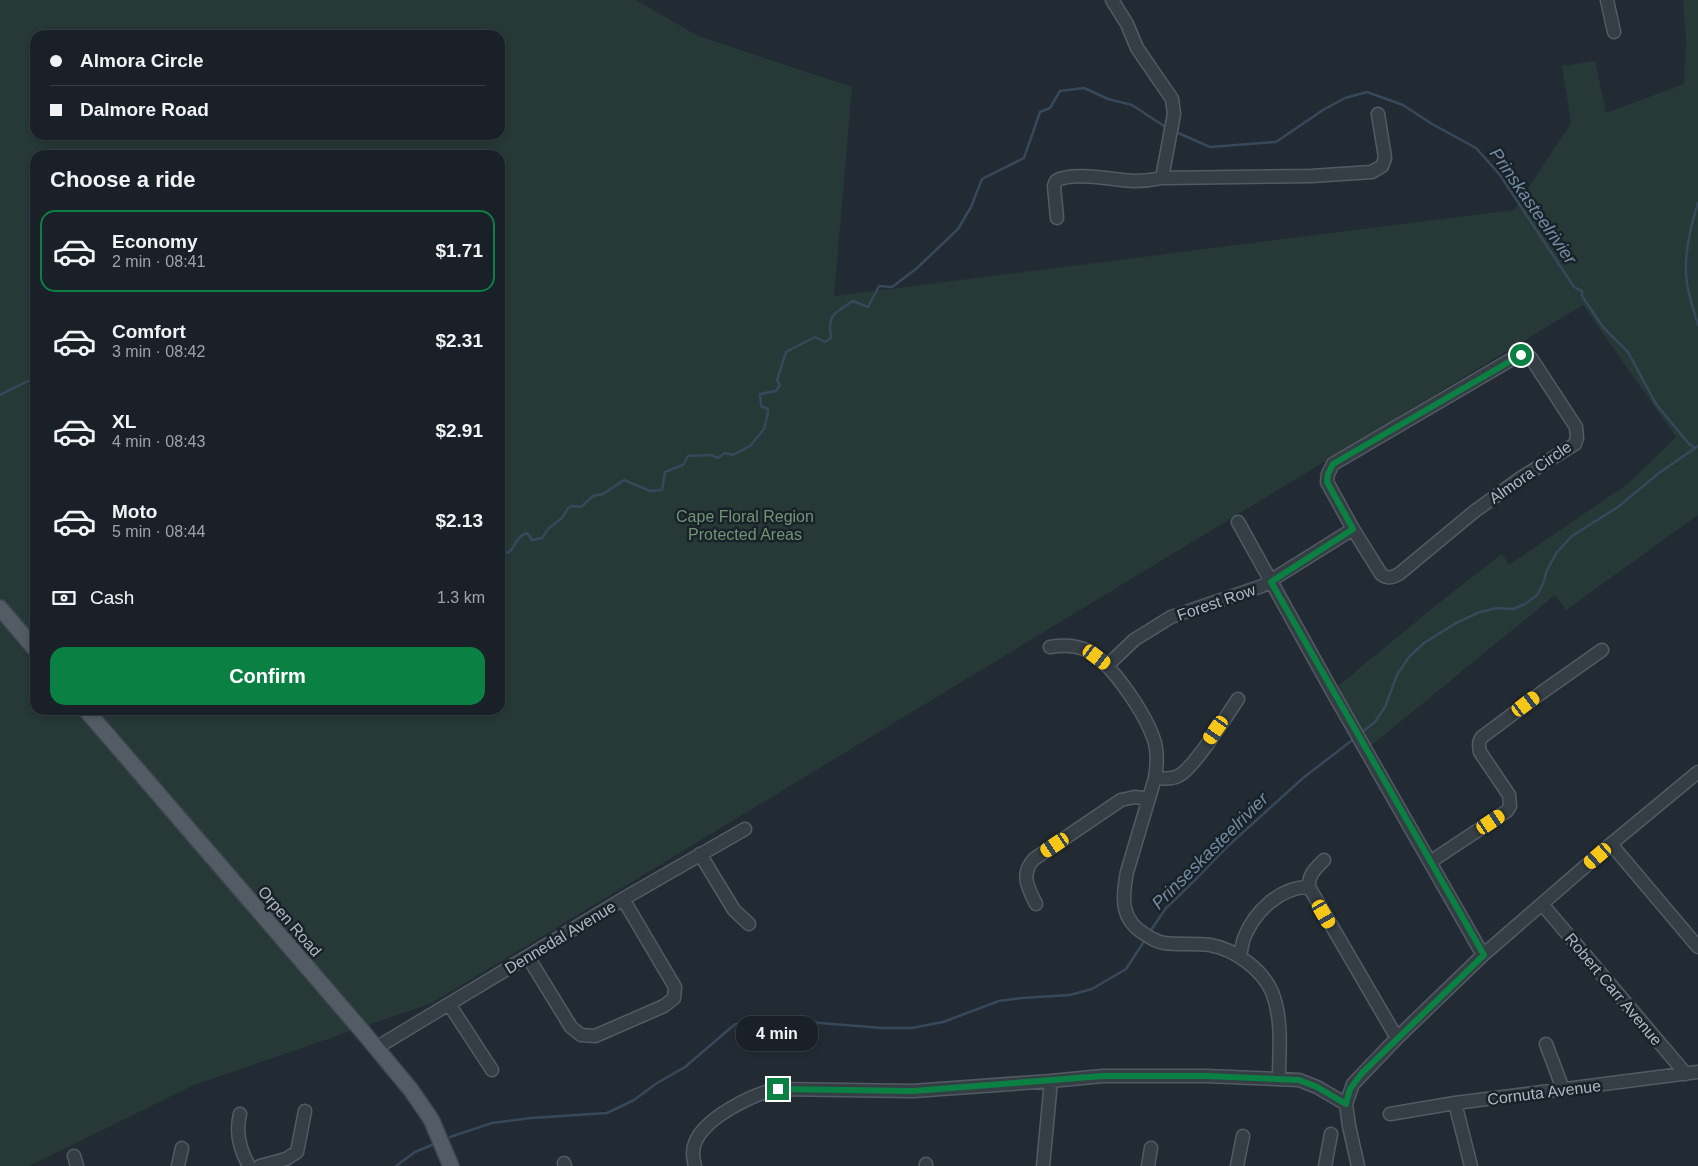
<!DOCTYPE html>
<html lang="en">
<head>
<meta charset="utf-8">
<style>
	body { margin:0; font-family:Arial,sans-serif; background:#272d33; color:#f1f3f6; height:100vh; display:flex; flex-direction:column; font-size:19px; white-space:nowrap }
	* { box-sizing:border-box; margin:0 }
	p { font-size:16px; color:#9fa3a7 }
	.icon { flex:none; width:28px; height:28px; fill:none; stroke:currentColor; stroke-width:2; stroke-linecap:round; stroke-linejoin:round }
	.map { position:relative; flex:1; overflow:hidden }
	.sheet { position:absolute; left:30px; top:150px; width:475px; height:565px; display:flex; flex-direction:column; background:#1a2027; border-radius:15px; box-shadow:0 2px 8px #0003,0 0 0 1px #383e44 }
	.sheet>* { flex:none }
	.hud { position:absolute; left:30px; top:30px; width:475px; height:110px; border-radius:15px; box-shadow:0 2px 8px #0003,0 0 0 1px #383e44; display:grid; align-content:center; height:110px; padding:0 20px; background:#1a2027 }
	.end { position:absolute; width:22px; height:22px; margin:-11px; border:6px solid #0b8043; background:#fff; box-shadow:0 0 0 2px #fff }
	.from { border-radius:50% }
	.bubble { position:absolute; height:35px; border-radius:15px; background:#1a2027; box-shadow:0 2px 8px #0003,0 0 0 1px #383e44; font-size:16px; font-weight:600; line-height:35px; text-align:center }
	.car { position:absolute; width:15px; height:30px; margin:-15px -8px; border-radius:6px; box-shadow:0 0 4px 1px #0007; background:linear-gradient(#f5c518 24%,#345 0 40%,#f5c518 0 76%,#345 0 86%,#f5c518 0) }
	.hud b { display:flex; align-items:center; gap:18px; height:48px; font-size:19px }
	.hud b+b { border-top:1px solid #383e44 }
	.hud i { width:12px; height:12px; background:#f1f3f6 }
	ul { padding:0; list-style:none }
	li { display:flex; align-items:center; gap:15px; height:82px; margin:0 10px 8px; padding:0 10px; border:2px solid transparent; border-radius:15px }
	li div { flex:1 }
	li b { display:block; font-size:19px }
	li em { font-style:normal; font-weight:600 }
	li.selected { border-color:#0b8043 }
	li>.icon { width:45px; height:45px; stroke-width:1.5 }
	h2 { padding:0 20px; font-size:22px; line-height:60px }
	.pay { display:flex; align-items:center; gap:12px; height:55px; padding:0 20px; font-size:19px }
	.pay p { margin-inline-start:auto }
	.action { display:flex; gap:10px; margin-top:auto; padding:10px 20px }
	.action a { flex:1; height:58px; border-radius:15px; background:#0b8043; color:#fff; font-size:20px; font-weight:600; line-height:58px; text-align:center }
	.map>svg:first-child { display:block }
	.green { fill:#263937; fill-rule:evenodd }
	.lines { fill:none; stroke-linecap:round; stroke-linejoin:round }
	.stream { stroke:#37485a; stroke-width:2.5 }
	.minor-casing { stroke:#525b63; stroke-width:15 }
	.major-casing { stroke:#3e464f; stroke-width:18 }
	.minor { stroke:#353d45; stroke-width:12 }
	.major { stroke:#535c65; stroke-width:15 }
	.route { stroke:#0b8043; stroke-width:6 }
	.labels { text-anchor:middle; stroke-width:5; stroke-linejoin:round; paint-order:stroke }
	.street-label { font-size:16px; fill:#afb8c2; stroke:#1a2229 }
	.park-label { font-size:16px; fill:#709576; stroke:#1a2229 }
	.water-label { font-size:18px; font-style:italic; fill:#728ba3; stroke:#1a2229 }
</style>
</head>
<body>
<div class="map">
<svg width="1698" height="1166" viewBox="0 0 1698 1166">
	<rect width="100%" height="100%" fill="#222b34"/>
	<!-- green -->
	<path class="green" d="M0,0H636L698,36L852,87L834,296L1514,210L1571,123L1562,66L1595,61L1606,113L1684,84L1686,40L1683,0H1698V515L1566,610L1555,595L1367,749L1332,691L1435,606L1502,554L1509,565L1629,483L1676,437L1583,305L432,1003L194,1085L29,1166H0ZM35,35H500V135H35ZM35,155H500V710H35Z"/>
	<g class="lines">
		<!-- stream -->
		<path class="stream" d="M1176,132L1210,147L1276,142L1323,110L1345,98L1367,92L1403,105L1432,124L1476,148L1500,175L1574,287L1582,291V296L1603,327L1628,352L1656,404L1689,444L1695,448
			M1698,203C1690,228 1683,257 1687,283C1689,297 1694,311 1698,325
			M0,395L34,378L35,373
			M500,548L508,553C516,547 516,536 527,533L532,540L542,538L549,528L562,518L568,508L572,506L581,507L593,496L603,494L624,480L650,491L662,490L665,472L683,465L688,456L711,455L718,458L725,453L733,455L750,446L764,429L768,413V409L761,406L760,394L776,391L780,385L777,380L786,352L815,337L825,342L831,338C827,314 835,313 853,301L868,307L879,286L892,287L916,269L958,229L971,207L982,179L1024,158L1040,112L1050,108L1060,91L1084,88L1108,99L1132,105L1167,128
			M1361,733L1375,722L1385,707L1397,675L1409,657L1424,643L1456,623L1480,612L1497,608L1513,609L1525,604L1537,595L1543,584L1547,570L1557,552L1572,536L1618,507L1659,473L1698,446
			M1149,933L1166,908L1195,880L1229,845L1303,778L1355,738
			M450,1137L492,1123L531,1118L607,1113L634,1100L657,1083L685,1067L734,1025L751,1018L794,1019L820,1023L882,1028H912L943,1022L999,1001L1022,998L1070,995L1092,989L1126,969L1145,940
			M396,1166L415,1152L434,1144"/>
		<!-- minor casing -->
		<g class="minor-casing">
			<path id="minor" d="M1112,0L1127,24L1137,48L1172,99L1174,114L1162,178
				M1607,0L1614,32
				M1057,218L1054,186L1056,181C1071,171 1115,180 1134,181C1144,181 1153,180 1162,178L1311,176L1372,172L1382,166L1385,158L1384,151L1378,114
				M1524,355L1531,358L1576,427L1577,438L1575,444L1522,477L1475,511L1399,574C1392,578 1387,579 1381,574L1353,529L1327,482L1328,474L1333,464L1517,356Z
				M1238,522L1332,691L1483,955
				M1050,647C1063,645 1076,645 1088,651C1113,664 1147,716 1155,743C1158,755 1157,766 1155,778L1127,872C1122,898 1120,920 1146,935C1152,939 1157,942 1164,943C1179,945 1194,943 1210,945C1234,949 1262,969 1272,992C1283,1020 1279,1050 1279,1079
				M1108,665L1134,640L1171,617L1262,586L1353,529
				M1155,778C1163,778 1171,780 1178,776C1194,769 1227,715 1238,699
				M1611,844L1698,947
				M700,854L734,910L749,924
				M1324,860C1316,868 1308,875 1309,887L1397,1038
				M1430,862L1507,811L1510,806L1509,795L1480,752C1479,746 1478,742 1482,737L1541,693L1602,650
				M1036,904C1028,888 1020,874 1034,859L1121,800L1135,797L1149,799
				M1542,904L1686,1074
				M528,957L571,1027L581,1035L595,1036L664,1006L674,998L675,987L623,899
				M1240,957C1241,951 1242,944 1244,938C1255,911 1280,887 1309,887
				M449,1004L492,1070
				M1546,1044L1563,1089
				M376,1048L623,899L745,829
				M1455,1103L1471,1166
				M240,1114C235,1133 240,1150 249,1166
				M1390,1114L1455,1103L1698,1072
				M74,1156L77,1166
				M564,1163L565,1166
				M178,1166L182,1148
				M260,1166L286,1159L297,1152L305,1111
				M695,1166C693,1159 692,1150 695,1143C704,1118 754,1093 778,1089L913,1091L1051,1081L1103,1076H1206L1299,1080L1317,1087L1346,1104
				M926,1166V1164
				M1043,1166L1051,1081
				M1148,1166L1151,1148
				M1237,1166L1243,1136
				M1325,1166L1331,1134
				M1358,1166L1349,1126L1346,1104L1353,1084L1397,1038L1483,955L1611,844L1698,772"/>
		</g>
		<!-- major casing -->
		<g class="major-casing">
			<path id="major" d="M0,608L35,649
				M86,710L363,1032L411,1090L431,1119L451,1166"/>
		</g>
		<!-- minor -->
		<use href="#minor" class="minor"/>
		<!-- major -->
		<use href="#major" class="major"/>
	</g>
	<g class="lines">
		<!-- route -->
		<path class="route" d="M778,1089L913,1091L1103,1076H1206L1299,1080L1317,1087L1346,1104L1350,1089L1362,1073L1484,955L1271,582L1353,529L1327,482L1328,474L1333,464L1521,355"/>
	</g>
	<g class="labels">
		<!-- street labels -->
		<g class="street-label">
			<text transform="translate(1530 472) rotate(-35)" y="6">Almora Circle</text>
			<text transform="translate(1216 602) rotate(-19)" y="6">Forest Row</text>
			<text transform="translate(290 921) rotate(49)" y="6">Orpen Road</text>
			<text transform="translate(560 937) rotate(-31)" y="6">Dennedal Avenue</text>
			<text transform="translate(1614 989) rotate(50)" y="6">Robert Carr Avenue</text>
			<text transform="translate(1544 1092) rotate(-7)" y="6">Cornuta Avenue</text>
		</g>
		<!-- park labels -->
		<g class="park-label">
			<text x="745" y="522">Cape Floral Region<tspan x="745" dy="18">Protected Areas</tspan></text>
		</g>
		<!-- water labels -->
		<g class="water-label">
			<text transform="translate(1533 206) rotate(55)" y="6">Prinskasteelrivier</text>
			<text transform="translate(1210 851) rotate(-45)" y="6">Prinseskasteelrivier</text>
		</g>
	</g>
</svg>
<i class="end from" style="left:1521px;top:355px"></i>
<i class="end" style="left:778px;top:1089px"></i>
<div class="bubble" style="left:736px;top:1016px;width:82px">4 min</div>
<i class="car" style="left:1097px;top:657px;rotate:127deg"></i>
<i class="car" style="left:1526px;top:704px;rotate:53deg"></i>
<i class="car" style="left:1216px;top:730px;rotate:215deg"></i>
<i class="car" style="left:1491px;top:822px;rotate:56deg"></i>
<i class="car" style="left:1055px;top:845px;rotate:236deg"></i>
<i class="car" style="left:1598px;top:856px;rotate:229deg"></i>
<i class="car" style="left:1324px;top:914px;rotate:150deg"></i>
<div class="hud">
<b><i class="from"></i>Almora Circle</b>
<b><i></i>Dalmore Road</b>
</div>
<section class="sheet">
<h2>Choose a ride</h2>
<ul>
<li class="selected"><svg class="icon" aria-label="car" viewBox="0 0 24 24"><path d="M5 17H2v-5l4-1 3-4h7l3 4 3 1v5h-3M9 17h6M6 11h13"/><circle cx="7" cy="17" r="2"/><circle cx="17" cy="17" r="2"/></svg><div><b>Economy</b><p>2 min · 08:41</p></div><em>$1.71</em></li>
<li><svg class="icon" aria-label="car" viewBox="0 0 24 24"><path d="M5 17H2v-5l4-1 3-4h7l3 4 3 1v5h-3M9 17h6M6 11h13"/><circle cx="7" cy="17" r="2"/><circle cx="17" cy="17" r="2"/></svg><div><b>Comfort</b><p>3 min · 08:42</p></div><em>$2.31</em></li>
<li><svg class="icon" aria-label="car" viewBox="0 0 24 24"><path d="M5 17H2v-5l4-1 3-4h7l3 4 3 1v5h-3M9 17h6M6 11h13"/><circle cx="7" cy="17" r="2"/><circle cx="17" cy="17" r="2"/></svg><div><b>XL</b><p>4 min · 08:43</p></div><em>$2.91</em></li>
<li><svg class="icon" aria-label="car" viewBox="0 0 24 24"><path d="M5 17H2v-5l4-1 3-4h7l3 4 3 1v5h-3M9 17h6M6 11h13"/><circle cx="7" cy="17" r="2"/><circle cx="17" cy="17" r="2"/></svg><div><b>Moto</b><p>5 min · 08:44</p></div><em>$2.13</em></li>
</ul>
<div class="pay"><svg class="icon" aria-label="cash" viewBox="0 0 24 24"><path d="M3 7h18v10H3z"/><circle cx="12" cy="12" r="2"/></svg>Cash<p>1.3 km</p></div>
<div class="action"><a>Confirm</a></div>
</section>
</div>
</body>
</html>
